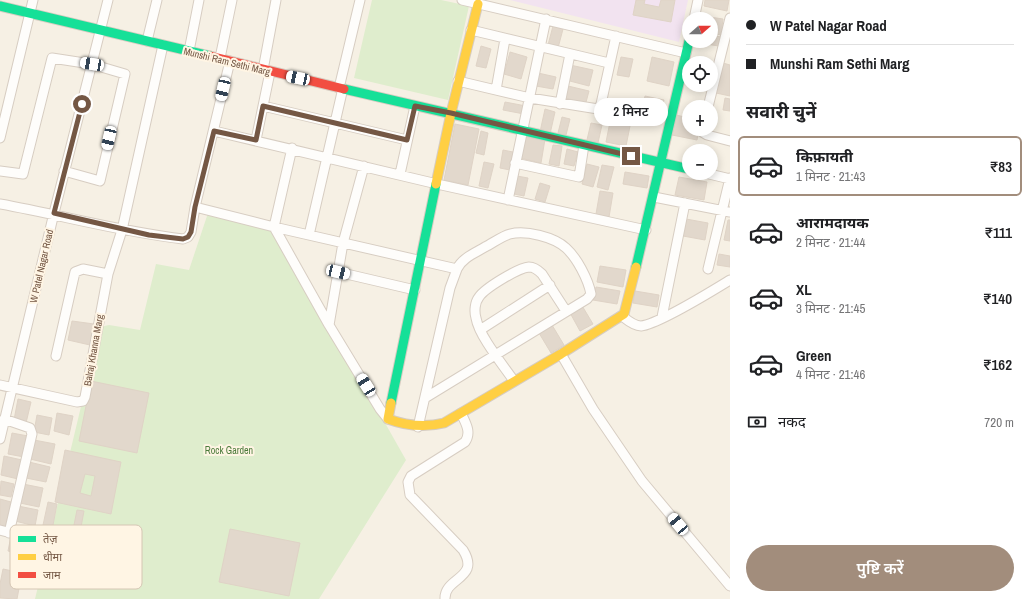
<!DOCTYPE html>
<html lang="hi">
<head>
<meta charset="utf-8">
<style>
	body { margin:0; font-family:"Archivo Narrow","Noto Sans Devanagari",sans-serif; background:#f2f2f2; color:#202124; height:100vh; display:flex; flex-direction:column; font-size:15px; white-space:nowrap }
	* { box-sizing:border-box; margin:0 }
	p { font-size:13px; color:#757577 }
	.icon { flex:none; width:22px; height:22px; fill:none; stroke:currentColor; stroke-width:2; stroke-linecap:round; stroke-linejoin:round }
	.map { position:relative; flex:1; overflow:hidden }
	.sheet { display:flex; flex-direction:column; background:#fff; width:300px }
	.sheet>* { flex:none }
	.hud { display:grid; align-content:center; height:88px; padding:0 16px; background:#fff }
	.needle { width:26px; rotate:69deg }
	.fabs { position:absolute; left:682px; top:12px; display:grid; gap:8px }
	.fabs a { display:grid; place-items:center; width:36px; height:36px; border-radius:50%; background:#fff; box-shadow:0 2px 10px #0003; font-size:20px }
	.end { position:absolute; width:18px; height:18px; margin:-9px; border:5px solid #745744; background:#fff; box-shadow:0 0 0 2px #fff }
	.from { border-radius:50% }
	.bubble { position:absolute; height:28px; border-radius:14px; background:#fff; box-shadow:0 2px 10px #0003; font-size:13px; font-weight:600; line-height:28px; text-align:center }
	.car { position:absolute; width:12px; height:24px; margin:-12px -6px; border-radius:5px; box-shadow:0 0 3px 1px #0007; background:linear-gradient(#fff 24%,#345 0 40%,#fff 0 76%,#345 0 86%,#fff 0) }
	.hud b { display:flex; align-items:center; gap:14px; height:38px; font-size:15px }
	.hud b+b { border-top:1px solid #e0e0e0 }
	.hud i { width:10px; height:10px; background:#202124 }
	ul { padding:0; list-style:none }
	li { display:flex; align-items:center; gap:12px; height:60px; margin:0 8px 6px; padding:0 8px; border:2px solid transparent; border-radius:6px }
	li div { flex:1 }
	li b { display:block; font-size:15px }
	li em { font-style:normal; font-weight:600 }
	li.active { border-color:#a28d7c }
	li>.icon { width:36px; height:36px; stroke-width:1.5 }
	h2 { padding:0 16px; font-size:18px; line-height:48px }
	.pay { display:flex; align-items:center; gap:10px; height:44px; padding:0 16px; font-size:15px }
	.pay p { margin-inline-start:auto }
	.cta { display:flex; gap:8px; margin-top:auto; padding:8px 16px }
	.cta a { flex:1; height:46px; border-radius:24px; background:#a28d7c; color:#fff; font-size:16px; font-weight:600; line-height:46px; text-align:center }
	main { display:flex; flex:1; min-height:0 }
	.map>svg:first-child { display:block }
	.education { fill:#f2e3f0 }
	.green { fill:#dfedcd }
	.building { fill:#e2d8cc; stroke:#dfd3c6; fill-rule:evenodd }
	.lines { fill:none; stroke-linecap:round; stroke-linejoin:round }
	.street-casing { stroke:#d7cdc2; stroke-width:11 }
	.fast-casing { stroke:#d6ccc1; stroke-width:11 }
	.slow-casing { stroke:#d6ccc1; stroke-width:11 }
	.jam-casing { stroke:#d6ccc1; stroke-width:11 }
	.street { stroke:#fefdfb; stroke-width:9 }
	.fast { stroke:#16e098; stroke-width:9 }
	.slow { stroke:#ffcf43; stroke-width:9 }
	.jam { stroke:#f24e42; stroke-width:9 }
	.route { stroke:#745744; stroke-width:5 }
	.labels { text-anchor:middle; stroke-width:4; stroke-linejoin:round; paint-order:stroke }
	.street-label { font-size:10px; fill:#745744; stroke:#fff5e4 }
	.park-label { font-size:10px; fill:#4c7b3b; stroke:#fff5e4 }
	.key { fill:#fff5e4; stroke:#d5c6b4; stroke-width:1 }
	.key-label { font-size:11px; fill:#745744 }
</style>
</head>
<body>
<main>
<div class="map">
<svg width="730" height="599" viewBox="0 0 730 599">
	<rect width="100%" height="100%" fill="#f6f0e4"/>
	<!-- education -->
	<path class="education" d="M510,0H688L679,42Z"/>
	<!-- green -->
	<path class="green" d="M372,0H441L469,6L448,100L354,78Z
		M210,207L274,227L406,460L319,599H35L100,327L109,325L140,330L156,264L189,270Z"/>
	<!-- building -->
	<path class="building" d="M636,0H645L644,4L659,7L661,0H675L671,22L633,15Z
		M705,0H729L727,11L704,6Z
		M703,16L723,19L721,35L711,33V19H702Z
		M553,26L563,29L558,48L548,45Z
		M711,35L721,37L719,46L699,43L700,41H711Z
		M481,46L491,49L486,68L476,66Z
		M510,52L527,57L521,79L504,74Z
		M621,57L633,59L629,77L617,75Z
		M652,57L674,62L669,86L647,81Z
		M723,63L730,65V96L716,93Z
		M570,65L593,70L589,86L566,80Z
		M538,73L556,77L553,89L536,86Z
		M568,86L589,91L585,106L564,101Z
		M645,96L664,100L662,109L643,104Z
		M725,98L730,99V111L723,110Z
		M505,102L526,106L524,114L503,110Z
		M545,109L555,112L550,134L540,132Z
		M676,115L689,118V129H699L697,140L672,135Z
		M562,117L570,119L565,139L557,137Z
		M611,117L631,121L626,146L606,142Z
		M591,123L602,125L597,147L586,144Z
		M455,124L479,129L468,185L444,180Z
		M481,131L488,133L484,155L476,153Z
		M524,135L545,139L541,163L520,158Z
		M553,145L562,146L559,166L549,164Z
		M567,149L578,152L574,166L564,164Z
		M503,150L513,152L510,170L500,168Z
		M484,162L494,164L488,188L479,186Z
		M587,164L599,167L593,187L582,184Z
		M602,165L614,167L608,190L597,187Z
		M625,172L649,176L647,188L623,184Z
		M517,176L528,178L524,196L514,194Z
		M679,177L707,182L704,200L675,195Z
		M540,183L550,186L545,202L535,199Z
		M600,191L613,193L609,217L596,214Z
		M686,219L708,223L705,240L683,236Z
		M728,220H730V241L724,240Z
		M719,254L730,256V267L717,265Z
		M600,266L626,270L623,287L597,282Z
		M596,287L620,291L617,304L593,300Z
		M635,291L659,295L657,307L633,303Z
		M581,304L593,324L580,331L569,311Z
		M72,321L94,324L90,345L68,340Z
		M552,325L564,345L551,353L539,333Z
		M91,381L149,393L137,453L79,441Z
		M18,399L31,402L26,423L14,420Z
		M57,413L73,416L69,435L54,431Z
		M37,415L52,418L49,435L34,432Z
		M12,433L28,436L24,457L8,454Z
		M34,440L55,444L51,464L30,459Z
		M65,450L121,462L111,514L55,502ZM85,474L95,476L91,496L80,493Z
		M4,456L22,460L18,479L1,475Z
		M29,462L50,467L46,482L26,478Z
		M1,481L14,484L11,497L0,495Z
		M23,484L43,488L39,507L20,503Z
		M0,499L11,502L5,529L0,528Z
		M48,502L57,504L50,541L40,539Z
		M18,506L38,510L35,526L15,521Z
		M77,510L84,511L81,527L74,525Z
		M230,529L300,543L289,596L219,582Z
		M11,536L32,541L29,556L8,551Z
		M3,569L22,573L17,599L0,598V584Z"/>
	<g class="lines">
		<!-- street casing -->
		<g class="street-casing">
			<path id="street" d="M462,0L686,53
				M694,19L698,0
				M471,30L609,63
				M147,41L157,0
				M189,51L199,0
				M220,58L232,0
				M263,70L276,0
				M458,81L530,98L598,109L601,104L616,36
				M339,88L360,0
				M496,90L505,39
				M560,104L570,54
				M263,106L407,140
				M708,107L730,18
				M702,129V132L707,135L730,141
				M214,131L437,184L646,230
				M0,138L33,0
				M256,140L270,72
				M292,148L274,227L457,269L450,288L418,427
				M515,163L579,177L584,145
				M0,171L23,174L52,58L91,64L125,74L100,181L64,171
				M705,173L730,179
				M400,174L415,106
				M654,197L730,212
				M508,200L546,19
				M0,204C61,215 121,232 183,239L188,237L191,232L195,207L230,61
				M195,207L274,227L329,325L380,409L388,419
				M309,235L343,88
				M708,269L730,178
				M338,272L415,290
				M622,316C627,320 634,326 641,326C659,324 712,291 730,280
				M662,317L685,203
				M329,325L343,243L364,166
				M480,330L550,285
				M561,354L593,409L642,481L730,586
				M56,356L75,272L83,269L108,274
				M514,381C503,365 479,336 476,318C474,311 475,302 479,297C485,288 518,268 529,267C534,267 538,270 542,274L566,311
				M0,385L77,402L83,401L85,397L108,274L122,230L163,45
				M425,398L587,299L591,294C588,279 577,258 566,248C554,237 526,230 510,234C502,236 493,243 485,247C475,253 462,258 457,269
				M4,419L30,428L32,434L9,533
				M0,439L54,213L108,0
				M0,530L102,556
				M445,599C444,577 481,579 463,550L410,495L408,482L411,476L465,442C472,432 465,422 461,413"/>
		</g>
		<!-- fast casing -->
		<g class="fast-casing">
			<path id="fast" d="M0,6L210,56
				M344,89L689,169
				M636,267L689,41
				M391,403L436,184"/>
		</g>
		<!-- slow casing -->
		<g class="slow-casing">
			<path id="slow" d="M436,184L451,113L478,4
				M391,403L388,419C407,426 424,428 444,423L561,354L624,314L636,267"/>
		</g>
		<!-- jam casing -->
		<g class="jam-casing">
			<path id="jam" d="M210,56L344,89"/>
		</g>
		<!-- street -->
		<use href="#street" class="street"/>
		<!-- fast -->
		<use href="#fast" class="fast"/>
		<!-- slow -->
		<use href="#slow" class="slow"/>
		<!-- jam -->
		<use href="#jam" class="jam"/>
	</g>
	<g class="lines">
		<!-- route -->
		<path class="route" d="M82,104L54,213L149,235L183,239L188,237L191,232L195,207L214,131L256,140L263,106L407,140L415,106L451,113L631,156"/>
	</g>
	<g class="labels">
		<!-- street labels -->
		<g class="street-label">
			<text transform="translate(227 61) rotate(14)" y="4">Munshi Ram Sethi Marg</text>
			<text transform="translate(41 266) rotate(-77)" y="4">W Patel Nagar Road</text>
			<text transform="translate(93 350) rotate(-80)" y="4">Balraj Khanna Marg</text>
		</g>
		<!-- park labels -->
		<g class="park-label">
			<text x="229" y="454">Rock Garden</text>
		</g>
	</g>
	<!-- legend -->
	<rect x="10" y="525" width="132" height="64" rx="6" class="key"/>
	<rect x="18" y="536" width="18" height="6" fill="#16e098"/>
	<rect x="18" y="554" width="18" height="6" fill="#ffcf43"/>
	<rect x="18" y="572" width="18" height="6" fill="#f24e42"/>
	<g class="key-label">
		<text x="43" y="543">तेज़</text>
		<text x="43" y="561">धीमा</text>
		<text x="43" y="579">जाम</text>
	</g>
</svg>
<div class="fabs">
<a><svg class="needle" viewBox="-14 -14 28 28"><path d="M0-13l5 13h-10z" fill="#e53935"/><path d="M0 13l5-13h-10z" fill="#757577"/></svg></a>
<a><svg class="icon" aria-label="locate" viewBox="0 0 24 24"><circle cx="12" cy="12" r="6"/><path d="M12 2v4M12 18v4M2 12h4M18 12h4"/></svg></a>
<a>+</a>
<a>−</a>
</div>
<i class="end from" style="left:82px;top:104px"></i>
<i class="end" style="left:631px;top:156px"></i>
<div class="bubble" style="left:594px;top:98px;width:74px">2 मिनट</div>
<i class="car" style="left:92px;top:64px;rotate:279deg"></i>
<i class="car" style="left:298px;top:78px;rotate:282deg"></i>
<i class="car" style="left:223px;top:89px;rotate:193deg"></i>
<i class="car" style="left:109px;top:138px;rotate:193deg"></i>
<i class="car" style="left:338px;top:272px;rotate:103deg"></i>
<i class="car" style="left:366px;top:385px;rotate:328deg"></i>
<i class="car" style="left:678px;top:524px;rotate:320deg"></i>
</div>
<section class="sheet">
<div class="hud">
<b><i class="from"></i>W Patel Nagar Road</b>
<b><i></i>Munshi Ram Sethi Marg</b>
</div>
<h2>सवारी चुनें</h2>
<ul>
<li class="active"><svg class="icon" aria-label="car" viewBox="0 0 24 24"><path d="M5 17H2v-5l4-1 3-4h7l3 4 3 1v5h-3M9 17h6M6 11h13"/><circle cx="7" cy="17" r="2"/><circle cx="17" cy="17" r="2"/></svg><div><b>किफ़ायती</b><p>1 मिनट · 21:43</p></div><em>₹83</em></li>
<li><svg class="icon" aria-label="car" viewBox="0 0 24 24"><path d="M5 17H2v-5l4-1 3-4h7l3 4 3 1v5h-3M9 17h6M6 11h13"/><circle cx="7" cy="17" r="2"/><circle cx="17" cy="17" r="2"/></svg><div><b>आरामदायक</b><p>2 मिनट · 21:44</p></div><em>₹111</em></li>
<li><svg class="icon" aria-label="car" viewBox="0 0 24 24"><path d="M5 17H2v-5l4-1 3-4h7l3 4 3 1v5h-3M9 17h6M6 11h13"/><circle cx="7" cy="17" r="2"/><circle cx="17" cy="17" r="2"/></svg><div><b>XL</b><p>3 मिनट · 21:45</p></div><em>₹140</em></li>
<li><svg class="icon" aria-label="car" viewBox="0 0 24 24"><path d="M5 17H2v-5l4-1 3-4h7l3 4 3 1v5h-3M9 17h6M6 11h13"/><circle cx="7" cy="17" r="2"/><circle cx="17" cy="17" r="2"/></svg><div><b>Green</b><p>4 मिनट · 21:46</p></div><em>₹162</em></li>
</ul>
<div class="pay"><svg class="icon" aria-label="cash" viewBox="0 0 24 24"><path d="M3 7h18v10H3z"/><circle cx="12" cy="12" r="2"/></svg>नकद<p>720 m</p></div>
<div class="cta"><a>पुष्टि करें</a></div>
</section>
</main>
</body>
</html>
